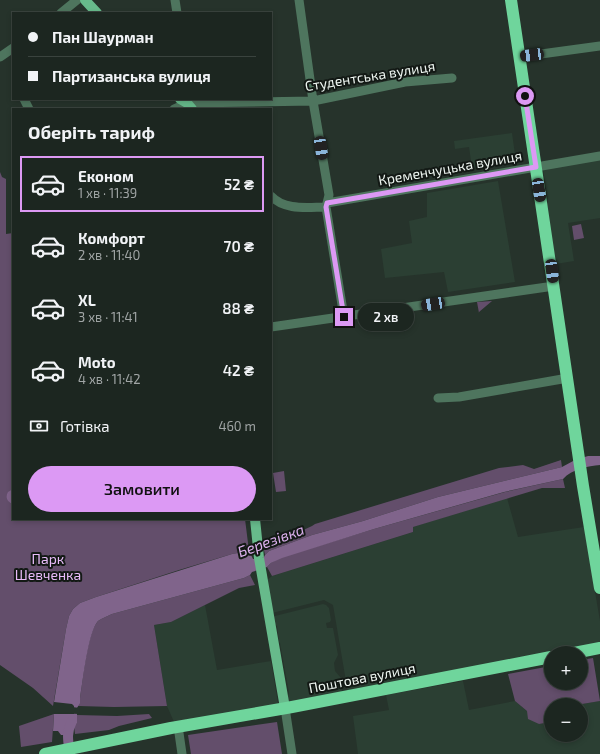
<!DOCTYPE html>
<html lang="uk">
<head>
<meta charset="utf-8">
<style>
	body { margin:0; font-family:"Exo 2",sans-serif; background:#29322d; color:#f1f3f6; height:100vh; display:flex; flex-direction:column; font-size:15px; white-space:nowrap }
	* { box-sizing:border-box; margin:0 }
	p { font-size:13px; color:#a0a5a5 }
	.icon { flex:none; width:22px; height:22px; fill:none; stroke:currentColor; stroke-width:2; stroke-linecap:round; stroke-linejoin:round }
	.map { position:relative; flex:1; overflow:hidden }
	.side { position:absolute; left:12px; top:108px; width:260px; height:412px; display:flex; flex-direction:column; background:#1c2620; border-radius:0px; box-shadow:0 2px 6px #0003,0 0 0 1px #3a433e }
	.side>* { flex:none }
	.banner { position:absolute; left:12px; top:12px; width:260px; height:88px; border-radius:0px; box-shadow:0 2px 6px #0003,0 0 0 1px #3a433e; display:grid; align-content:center; height:88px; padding:0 16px; background:#1c2620 }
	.controls { position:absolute; left:544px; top:646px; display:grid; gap:8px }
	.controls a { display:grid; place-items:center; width:44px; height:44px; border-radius:50%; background:#1c2620; box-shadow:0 2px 6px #0003,0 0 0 1px #3a433e; font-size:20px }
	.end { position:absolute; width:18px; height:18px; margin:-9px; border:5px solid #dc99f4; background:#111; box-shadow:0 0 0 2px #111 }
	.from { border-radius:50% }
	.bubble { position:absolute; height:28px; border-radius:14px; background:#1c2620; box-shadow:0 2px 6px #0003,0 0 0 1px #3a433e; font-size:13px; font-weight:600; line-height:28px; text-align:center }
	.car { position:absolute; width:12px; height:24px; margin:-12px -6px; border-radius:5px; box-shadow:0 0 3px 1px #0007; background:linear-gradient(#222 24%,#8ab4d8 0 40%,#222 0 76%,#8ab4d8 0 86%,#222 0) }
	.banner b { display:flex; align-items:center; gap:14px; height:38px; font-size:15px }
	.banner b+b { border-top:1px solid #3a433e }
	.banner i { width:10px; height:10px; background:#f1f3f6 }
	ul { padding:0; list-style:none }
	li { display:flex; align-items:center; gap:12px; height:56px; margin:0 8px 6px; padding:0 8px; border:2px solid transparent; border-radius:0px }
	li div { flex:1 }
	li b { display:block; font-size:15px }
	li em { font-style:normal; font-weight:600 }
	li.selected { border-color:#dc99f4 }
	li>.icon { width:36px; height:36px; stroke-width:1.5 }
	h2 { padding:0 16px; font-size:18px; line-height:48px }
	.pay { display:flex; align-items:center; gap:10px; height:44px; padding:0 16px; font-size:15px }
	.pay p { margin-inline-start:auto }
	.action { display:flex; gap:8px; margin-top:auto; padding:8px 16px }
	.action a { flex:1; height:46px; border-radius:24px; background:#dc99f4; color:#111; font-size:16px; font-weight:600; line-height:46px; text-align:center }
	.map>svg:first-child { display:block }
	.built { fill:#2b3f33 }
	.green { fill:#634e6b }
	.water { fill:#80648b }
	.pier { fill:#26332b }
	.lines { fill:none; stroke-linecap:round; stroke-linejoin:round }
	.river { stroke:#80648b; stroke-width:10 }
	.minor { stroke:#4e755e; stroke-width:9 }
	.major { stroke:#67ba8b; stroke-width:10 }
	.highway { stroke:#6fd59c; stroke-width:12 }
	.route { stroke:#dc99f4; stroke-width:5 }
	.labels { text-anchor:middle; stroke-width:4; stroke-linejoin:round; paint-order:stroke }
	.street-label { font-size:14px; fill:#eff7f2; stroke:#131915 }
	.park-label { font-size:14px; fill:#e9bcfa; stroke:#131915 }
	.water-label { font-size:15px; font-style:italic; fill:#dcb0ed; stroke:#131915 }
</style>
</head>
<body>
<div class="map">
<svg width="600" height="754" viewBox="0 0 600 754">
	<rect width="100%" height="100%" fill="#26332b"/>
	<!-- built -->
	<path class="built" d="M512,133L516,162L472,168L469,147L455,149L454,141Z
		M600,158V218L568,223L574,261L556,264L546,207L548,201L543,169Z
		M498,181L515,282L448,292L444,272L385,278L381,249L412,243L409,221L427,217V193Z
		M507,498L518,537L584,527L600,621V645L594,648L565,653H551L348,693L333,605L324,600L272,613L266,581L272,576L413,532L412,527Z
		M323,604L326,605L329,608L331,620L330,622L326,623L327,628H333L338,655L334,663L335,671L341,678L342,690L340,694L289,702L287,699L289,693L280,643L279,642L277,626L274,624L273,618L275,616Z
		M205,605L217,670L271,661L278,703L277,705L175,724L167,706L154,625L171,622Z
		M463,681L469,710L515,701L527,711L539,724L551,722V735H581V704L600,701V754H358L353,716L389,710L386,695Z"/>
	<!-- green -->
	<path class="green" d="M0,172L2,177L6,179V234L13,233V519H245L249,551L232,554L179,570L96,597L80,603L73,609L69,616L66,629L53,706L33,688L0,665Z
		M581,224L584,238L574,240L572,226Z
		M492,301L479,312V313L477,302Z
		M561,460L562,467L438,497L363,521L312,535L269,551L265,555L264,550L269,546L312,526L315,524L499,468L523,465L534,469Z
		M284,471L286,491L276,492L273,473Z
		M563,479L565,488H542L413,527V532L272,576L267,567L271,563L282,557L374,529L505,492Z
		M250,575L255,585L239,588L171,622L154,625L167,706L114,707L78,706L80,698C83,681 87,633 98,621C102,618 108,616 112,614L244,578Z
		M593,658L600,701L582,704L581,705H551V722L539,724L528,719L527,711L515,701L508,674L551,666V683H581V660Z
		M54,714L52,742L21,747L19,726Z
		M149,714L152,718L119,726L109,730L75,734L74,726L77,723V715L117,716Z
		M277,722L282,754H191L188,735Z"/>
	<!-- water -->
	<path class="water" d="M588,456H600V465C588,466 572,469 563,479L504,492L374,529L282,558L271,563L267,567L252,572L250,575L244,578L112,614C108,616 102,618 98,621C88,632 83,681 80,698V703L77,708V723L72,729L70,735H61L58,731H53L54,714H74V706L72,704L54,702L66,629L69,616L73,609L80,603L96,597L232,554L249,551L253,559L262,558L264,557L265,555L269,551L312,535L363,521L438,497L562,467L575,460Z
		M13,489V504C7,502 5,497 8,492Z"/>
	<!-- pier -->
	<path class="pier" d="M72,707L80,708L79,714L54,713V712L72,713Z"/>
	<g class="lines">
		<!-- river -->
		<path class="river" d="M70,754C68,740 66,734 72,721"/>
		<!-- minor -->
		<path class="minor" d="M175,0L177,13
			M299,0L313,101L329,195L326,207L344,317
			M61,13L77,0
			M0,57L13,48
			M519,57L600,46
			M24,99L29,109
			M174,109L187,103L313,101L405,82L452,78
			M271,196C285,211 308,207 326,207
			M327,203L600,156
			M271,327L554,286
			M438,398L459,397L568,378
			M285,708L292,754
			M178,726L182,754"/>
		<!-- major -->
		<path class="major" d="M85,0L97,13
			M180,99L187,103L192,109
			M255,519L259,558L285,708"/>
		<!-- highway -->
		<path class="highway" d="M511,0L583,486L600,588
			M574,653L600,648
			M45,754L171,728L292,707L551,657"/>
	</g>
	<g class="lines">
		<!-- route -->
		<path class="route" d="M344,317L326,207L327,203L536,167L525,96"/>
	</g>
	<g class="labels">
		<!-- street labels -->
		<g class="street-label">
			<text transform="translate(370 76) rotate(-9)" y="5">Студентська вулиця</text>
			<text transform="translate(450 168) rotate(-10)" y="5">Кременчуцька вулиця</text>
			<text transform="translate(362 678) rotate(-11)" y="5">Поштова вулиця</text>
		</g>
		<!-- park labels -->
		<g class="park-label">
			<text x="48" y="564">Парк<tspan x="48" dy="16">Шевченка</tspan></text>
		</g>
		<!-- water labels -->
		<g class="water-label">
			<text transform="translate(271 541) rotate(-20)" y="5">Березівка</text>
		</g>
	</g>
</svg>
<div class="controls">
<a>+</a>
<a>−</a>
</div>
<i class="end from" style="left:525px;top:96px"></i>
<i class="end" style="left:344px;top:317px"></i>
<div class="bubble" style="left:358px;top:303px;width:56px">2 хв</div>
<i class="car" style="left:532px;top:55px;rotate:263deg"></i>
<i class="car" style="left:321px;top:148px;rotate:171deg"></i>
<i class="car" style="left:539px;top:190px;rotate:171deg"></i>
<i class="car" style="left:552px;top:271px;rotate:172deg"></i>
<i class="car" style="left:433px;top:304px;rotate:261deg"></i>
<div class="banner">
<b><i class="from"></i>Пан Шаурман</b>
<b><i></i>Партизанська вулиця</b>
</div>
<section class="side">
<h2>Оберіть тариф</h2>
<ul>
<li class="selected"><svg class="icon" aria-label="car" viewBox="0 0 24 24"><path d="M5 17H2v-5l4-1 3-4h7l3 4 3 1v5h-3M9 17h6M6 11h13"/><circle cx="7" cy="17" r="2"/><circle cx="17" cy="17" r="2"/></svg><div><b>Економ</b><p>1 хв · 11:39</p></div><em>52 ₴</em></li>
<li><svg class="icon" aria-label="car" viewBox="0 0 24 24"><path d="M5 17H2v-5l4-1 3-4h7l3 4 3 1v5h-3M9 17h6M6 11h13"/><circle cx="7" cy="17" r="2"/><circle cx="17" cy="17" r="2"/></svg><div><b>Комфорт</b><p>2 хв · 11:40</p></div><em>70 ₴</em></li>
<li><svg class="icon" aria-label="car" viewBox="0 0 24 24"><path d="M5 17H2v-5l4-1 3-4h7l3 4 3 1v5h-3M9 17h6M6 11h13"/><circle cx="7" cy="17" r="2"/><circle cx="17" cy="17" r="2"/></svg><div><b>XL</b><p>3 хв · 11:41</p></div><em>88 ₴</em></li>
<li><svg class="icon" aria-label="car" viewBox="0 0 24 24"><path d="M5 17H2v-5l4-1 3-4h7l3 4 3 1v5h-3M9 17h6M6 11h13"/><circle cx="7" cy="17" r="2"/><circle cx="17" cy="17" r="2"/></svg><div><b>Moto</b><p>4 хв · 11:42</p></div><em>42 ₴</em></li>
</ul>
<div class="pay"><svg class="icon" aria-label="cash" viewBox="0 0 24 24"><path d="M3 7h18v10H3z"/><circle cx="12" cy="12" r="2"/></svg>Готівка<p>460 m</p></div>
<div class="action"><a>Замовити</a></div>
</section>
</div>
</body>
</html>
